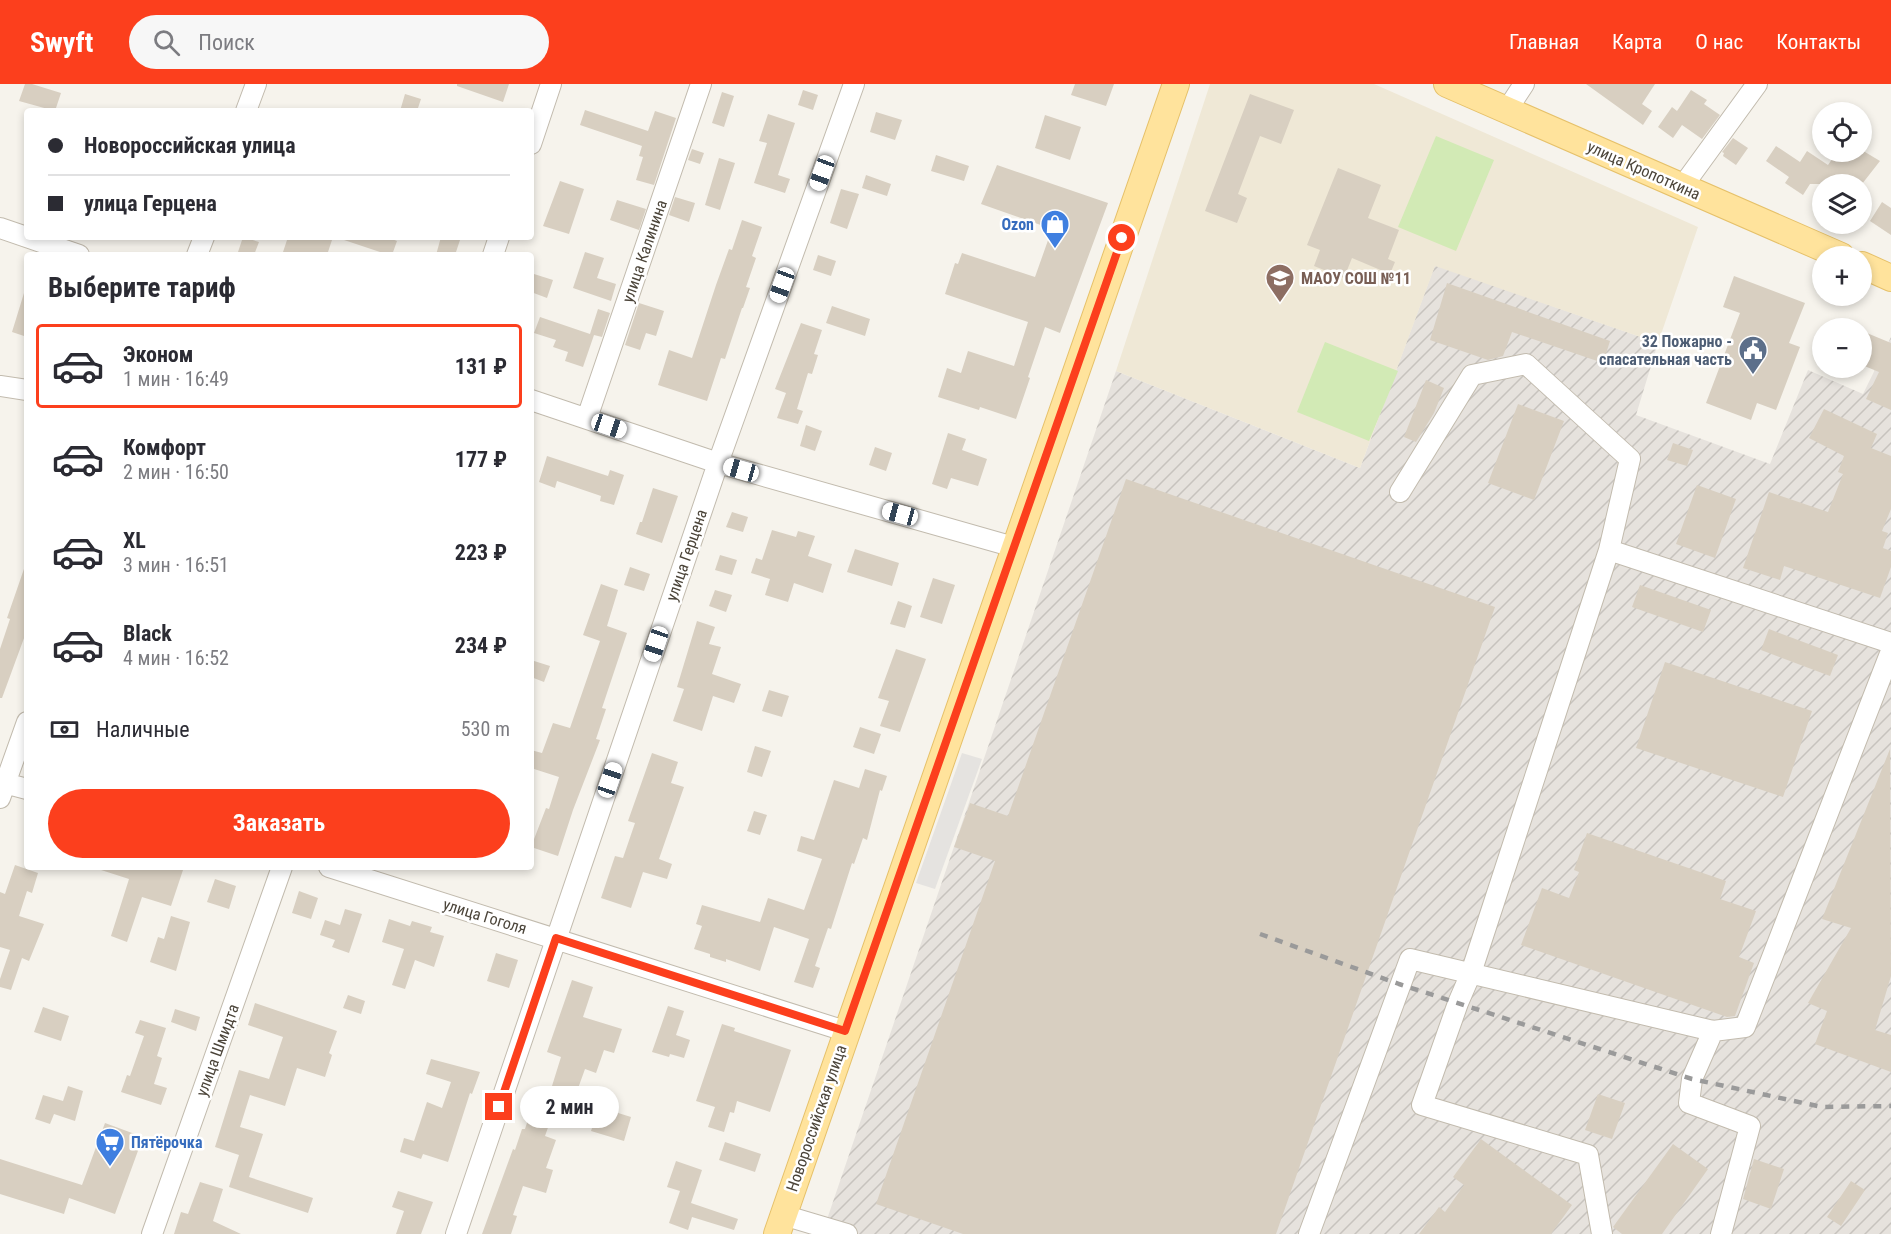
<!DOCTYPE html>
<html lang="ru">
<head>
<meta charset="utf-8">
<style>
	body { margin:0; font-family:"Roboto Condensed",sans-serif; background:#f7f7f7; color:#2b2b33; height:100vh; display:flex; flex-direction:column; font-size:22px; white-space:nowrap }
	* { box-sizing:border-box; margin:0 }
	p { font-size:20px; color:#7c7c81 }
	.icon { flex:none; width:33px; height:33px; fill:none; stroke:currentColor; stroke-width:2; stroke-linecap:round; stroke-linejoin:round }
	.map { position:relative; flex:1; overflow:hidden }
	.drawer { position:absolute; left:24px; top:168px; width:510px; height:618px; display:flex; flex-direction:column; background:#fff; border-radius:6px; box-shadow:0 3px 9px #0003 }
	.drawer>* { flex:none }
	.top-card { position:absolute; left:24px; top:24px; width:510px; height:132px; border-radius:6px; box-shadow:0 3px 9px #0003; display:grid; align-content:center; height:132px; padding:0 24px; background:#fff }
	.buttons { position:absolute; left:1812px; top:18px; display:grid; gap:12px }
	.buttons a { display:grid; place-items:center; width:60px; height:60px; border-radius:50%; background:#fff; box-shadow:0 3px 9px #0003; font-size:30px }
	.end { position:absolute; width:27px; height:27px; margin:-14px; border:8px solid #fc3f1d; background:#fff; box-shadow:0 0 0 3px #fff }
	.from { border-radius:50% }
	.bubble { position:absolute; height:42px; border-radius:21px; background:#fff; box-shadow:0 3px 9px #0003; font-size:20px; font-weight:700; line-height:42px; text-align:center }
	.car { position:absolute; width:18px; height:36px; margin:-18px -9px; border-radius:8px; box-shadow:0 0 4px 2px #0007; background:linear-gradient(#fff 24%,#345 0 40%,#fff 0 76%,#345 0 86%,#fff 0) }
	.top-card b { display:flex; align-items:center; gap:21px; height:57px; font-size:22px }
	.top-card b+b { border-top:2px solid #e1e1e2 }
	.top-card i { width:15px; height:15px; background:#2b2b33 }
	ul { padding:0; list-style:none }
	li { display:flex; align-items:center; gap:18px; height:84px; margin:0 12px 9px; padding:0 12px; border:3px solid transparent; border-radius:6px }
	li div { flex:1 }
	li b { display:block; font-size:22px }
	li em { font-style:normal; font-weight:700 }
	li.current { border-color:#fc3f1d }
	li>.icon { width:54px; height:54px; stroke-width:1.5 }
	h2 { padding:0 24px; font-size:27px; line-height:72px }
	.pay { display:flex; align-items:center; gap:15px; height:66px; padding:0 24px; font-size:22px }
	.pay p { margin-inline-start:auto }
	.cta { display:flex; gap:12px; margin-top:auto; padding:12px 24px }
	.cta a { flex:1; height:69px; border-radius:36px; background:#fc3f1d; color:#fff; font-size:24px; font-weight:700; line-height:69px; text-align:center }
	header { display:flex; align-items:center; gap:36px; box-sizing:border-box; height:84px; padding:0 30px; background:#fc3f1d; color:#fff }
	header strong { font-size:28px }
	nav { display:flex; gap:33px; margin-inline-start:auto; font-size:21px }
	.search { width:420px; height:54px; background:#f7f7f7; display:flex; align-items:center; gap:15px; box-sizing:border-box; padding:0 21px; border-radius:33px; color:#7c7c81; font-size:22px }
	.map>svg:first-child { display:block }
	.industrial { fill:url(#industrial-furrows) }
	.education { fill:#efe8d6 }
	.grass { fill:#d2eab5 }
	.parking { fill:#e5e3e0 }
	.building { fill:#d8cfc1 }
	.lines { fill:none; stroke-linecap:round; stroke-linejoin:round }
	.minor-casing { stroke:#c2bbae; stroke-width:22 }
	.major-casing { stroke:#e6c16a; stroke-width:28 }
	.minor { stroke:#fff; stroke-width:20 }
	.major { stroke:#ffe39c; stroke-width:26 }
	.rail { stroke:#9a9a9a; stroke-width:4.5; stroke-dasharray:8 8; stroke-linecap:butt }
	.route { stroke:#fc3f1d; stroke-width:8 }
	.labels { text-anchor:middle; stroke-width:5; stroke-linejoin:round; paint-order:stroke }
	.street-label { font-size:16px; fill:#4b4439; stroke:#fff }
	.shop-label { font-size:16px; font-weight:bold; fill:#366cbe; stroke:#fff; text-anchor:end }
	.education-label { font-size:16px; font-weight:bold; fill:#785e54; stroke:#fff; text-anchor:start }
	.service-label { font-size:16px; font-weight:bold; fill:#4e5e75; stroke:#fff; text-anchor:end }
</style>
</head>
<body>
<header>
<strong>Swyft</strong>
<div class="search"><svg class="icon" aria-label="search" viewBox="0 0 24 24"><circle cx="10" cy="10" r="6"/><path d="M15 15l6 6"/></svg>Поиск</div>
<nav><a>Главная</a><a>Карта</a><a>О нас</a><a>Контакты</a></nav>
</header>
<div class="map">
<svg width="1891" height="1150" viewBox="0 0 1891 1150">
	<defs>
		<pattern id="industrial-furrows" width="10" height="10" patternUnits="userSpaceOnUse" patternTransform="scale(1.5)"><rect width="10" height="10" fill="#e6e2dd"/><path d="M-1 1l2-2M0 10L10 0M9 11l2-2" fill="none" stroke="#c7c3be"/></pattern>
	</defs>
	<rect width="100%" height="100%" fill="#f6f3ec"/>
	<!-- industrial -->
	<path class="industrial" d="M1435,181L1658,259L1636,331L1770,380L1808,286L1863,310L1891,253V1150H822L1116,287L1360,384Z"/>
	<!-- education -->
	<path class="education" d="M1210,0H1374L1698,143L1658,259L1435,182L1360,384L1116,287Z"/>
	<!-- grass -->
	<path class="grass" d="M1436,52L1494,76L1456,167L1398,143Z
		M1325,258L1398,287L1369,357L1297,328Z"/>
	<!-- parking -->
	<path class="parking" d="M962,669L982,675L935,805L916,799Z"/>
	<!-- building -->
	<path class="building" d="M25,0H32L61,9L55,27L19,17Z
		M457,0H509L503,18L457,2Z
		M1075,0H1114L1106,22L1071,11Z
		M1586,0H1655L1642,20L1652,27L1643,41Z
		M803,6L818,11L813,26L798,21Z
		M1691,6L1707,16L1704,20L1720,31L1702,55L1682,41L1673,54L1658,43L1672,23L1677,27Z
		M722,8L734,12L724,43L712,39Z
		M405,10L421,15L417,27H400Z
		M1250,10L1294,26L1281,60L1260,52L1238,110L1247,114L1237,139L1205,127Z
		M585,26L648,47L655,27L676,34L654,101L636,96L643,73L639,72L642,62L580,41Z
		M876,28L902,36L895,56L870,48Z
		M768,30L795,39L778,91L790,95L785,109L754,99L767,59L759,57Z
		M1045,31L1081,43L1070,76L1035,64Z
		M1733,54L1748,64L1736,81L1723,72L1724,69L1722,68Z
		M1776,62L1800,78L1807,67L1828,81L1837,68H1865L1880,77L1862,100H1810L1803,111L1785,99L1789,93L1766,77Z
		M692,65L704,69L700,80L688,76Z
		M936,71L969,82L964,97L931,87Z
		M719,74L735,79L720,126L705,121Z
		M997,81L1108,119L1060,249L1045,243L1028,293L1030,294L1016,335L980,323L979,326L938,313L947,284L961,289L968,267L1014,282L1028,238L945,210L955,179L958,180L962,169L1035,193L1052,145L981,120Z
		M1338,84L1381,101L1368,134L1399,146L1388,175L1395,178L1390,190L1352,174L1344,194L1314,182L1320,166L1307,161Z
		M866,91L891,100L887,112L862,104Z
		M560,97L584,105L569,150L543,142Z
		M841,105L859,110L847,145L830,139Z
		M675,113L695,119L689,138L669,131Z
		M617,116L646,125L639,146L610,136Z
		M1882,118L1891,124V151L1870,137Z
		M742,136L762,143L752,172L756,174L746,203L750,204L743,224H742L725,275L721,274L707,317L658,301L669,266L692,274L716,201L729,165L732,166Z
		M243,153L259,158L254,171H237Z
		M288,153H333L327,171H282Z
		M342,153H387L397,157L392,171H379L380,168L341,155Z
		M441,153H461L455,171H436Z
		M585,168L604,174L597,194L616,200L611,217L573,204Z
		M818,171L836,177L831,192L813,186Z
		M534,190L553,196L547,214L531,208V199Z
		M1734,192L1805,219L1789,259L1800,263L1776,326L1757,319L1751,336L1706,319L1740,229L1723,223Z
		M1447,199L1610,257L1603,279L1512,248L1503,272L1488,276L1430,256Z
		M24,209L27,210V253L12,248Z
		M639,219L664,227L656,252L646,249L640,266L625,261Z
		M832,222L870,235L865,252L826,239Z
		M598,225L610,229L602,253L594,251L583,283L565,277L568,268L553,263L556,256L534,249L540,233L590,250Z
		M801,239L822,246L814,270L818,271L812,290L808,289L797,325L803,327L798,340L777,334L786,309L775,305Z
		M1862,247L1891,259V326L1866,315L1879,288L1862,281Z
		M1426,296L1444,304L1434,329L1416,358L1404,353Z
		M1518,320L1564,337L1534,416L1488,399Z
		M1824,325L1877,350L1871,364L1891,372V425L1882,447L1888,449L1883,464L1891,467V483L1880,514L1784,482L1780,496L1743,484L1769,408L1828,428L1843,390L1838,388L1844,372L1809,354Z
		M806,341L822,347L815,367L800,362Z
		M948,349L966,355L962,366L987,375L978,402L951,394L947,405L932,400Z
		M1673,359L1693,366L1687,382L1667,376Z
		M875,363L892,369L886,387L869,381Z
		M547,372L608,392L610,386L624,391L614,421L600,417L601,412L557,397L555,404L539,398Z
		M1126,395L1495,523L1276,1150H963L876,1120L995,777L954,763L970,719L1008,732Z
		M1697,401L1736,415L1715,474L1676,460Z
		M653,404L678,412L662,459L636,450L640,438H642Z
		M732,428L748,433L743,448L726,443Z
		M772,446L796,453L798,447L815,452L808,472L832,480L823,509L794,499L788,518L765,511L770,495L751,489L756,474L762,476Z
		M855,465L899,479L892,502L847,488Z
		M720,471L737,476L732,491L715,486Z
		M25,482L27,483V546L2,614H0V565L10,535L7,534Z
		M630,483L650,490L644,507L624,501Z
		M933,494L955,501L942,540L920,533Z
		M601,500L618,506L607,542L627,549L602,624L606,625L596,655L600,656L573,726L558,772L531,763L546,724L549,725L559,693L531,684V666L542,669L553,639L570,644L600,557L583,551Z
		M1640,501L1711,526L1703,548L1632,523Z
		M715,506L732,511L726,528L709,522Z
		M898,517L912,522L905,544L890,540Z
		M697,537L715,543L709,560L721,563L712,590L741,600L734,619L713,612L702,647L673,637L684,605L677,603Z
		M1769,545L1838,571L1830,592L1761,566Z
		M896,565L926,575L900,648L880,642L889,617L878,614Z
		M531,576L550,582L544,598L531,593Z
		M1665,578L1812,627L1783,713L1636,664Z
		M769,606L789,612L782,633L762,627Z
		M860,643L881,650L874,670L853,663Z
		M755,662L771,667L762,693L747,688Z
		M1890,665L1891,892L1875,946L1891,951V988L1815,960L1827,927L1808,919L1851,844L1822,835Z
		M652,669L678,678L671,699L684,703L659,775L672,780L667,795L643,788L631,824L601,814L615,772L623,774L635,739L628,737Z
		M865,685L887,692L882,707L880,706L867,756L863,754L854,780L852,779L831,845L828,844L815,882L820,884L813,904L794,898L809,855L774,843L760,887L726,875V878L710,873V870L694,865L702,842L696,840L702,821L760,838L768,814L804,826L822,775L797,767L801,752L814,756L834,696L859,704Z
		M754,727L767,731L760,751L747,747Z
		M1587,749L1726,797L1720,815L1756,827L1739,873L1754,879L1735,932L1727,933L1521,861L1542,804L1569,814L1579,788L1574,786Z
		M15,781L38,789L32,809L27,807L19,832L44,840L29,877L22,874L11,906L0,903V895L10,866L0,863V808L5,810Z
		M101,783H184L171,822L142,813L127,858L111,852L129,795L101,786Z
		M215,795L236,802L229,825L207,818Z
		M299,807L318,814L311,835L292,829Z
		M345,825L362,830L349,869L332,863L335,856L320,851L325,836L340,841Z
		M171,832L190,838L176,887L150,878L158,853L164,855Z
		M389,835L410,842L412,837L432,843L430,848L444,852L434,883L415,876L405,905L392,901L404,865L382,858Z
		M496,869L518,876L509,904L487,897Z
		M572,896L593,903L583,933L622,945L614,969L604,966L596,989L585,985L576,1010L552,1002L561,973L547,968Z
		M348,911L365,917L361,930L343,924Z
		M255,919L337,947L329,969L332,971L325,993L297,984L285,1022L250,1011L240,1043L263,1050L249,1093L313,1114L308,1129L229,1103L239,1071L215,1063L239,986L269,995L283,953L248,941Z
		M668,922L684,927L676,951L690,956L684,974L670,970L669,973L652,968Z
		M43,923L69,932L61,957L34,948Z
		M175,925L200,933L196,947L171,938Z
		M140,936L166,944L157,972L162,974L154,1000L167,1004L161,1021L121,1008L127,991L130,992L144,952L135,949Z
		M722,940L735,944L734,947L791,966L770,1028L737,1017L734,1029L730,1028L724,1048L708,1043L715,1023L696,1017Z
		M431,975L480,988L472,1010L470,1009L448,1078L423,1070L421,1075L400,1068L404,1054L414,1057L427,1018L442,1024L451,998L426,990Z
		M68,1002L83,1007L75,1037L54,1030L50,1040L35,1035L43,1011L63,1017Z
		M1598,1010L1625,1019L1612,1055L1585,1046Z
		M534,1017L555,1024L545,1052L556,1056L546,1084L553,1086L546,1109L523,1102L513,1131L517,1132L511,1150H482L513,1065L515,1066L522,1045H525Z
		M599,1023L631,1033L624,1057L591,1047Z
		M105,1039L143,1053L115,1130L69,1114L64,1130L0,1110V1075L82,1101Z
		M1481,1055L1572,1121L1551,1150H1419L1439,1123L1445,1128L1464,1101L1453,1093Z
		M725,1058L761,1070L755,1088L719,1076Z
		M1673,1060L1708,1085L1662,1150H1622L1613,1143Z
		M1754,1075L1784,1085L1771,1125L1743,1115Z
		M676,1077L702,1086L691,1119L738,1135L734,1146L692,1133L688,1146L669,1139L680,1107L667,1103Z
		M1851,1097L1865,1106L1841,1142L1827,1133Z
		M200,1098L223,1105L213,1137L241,1150H174L181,1128L188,1130Z
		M398,1107L433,1118L421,1150H396L404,1127L392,1123Z"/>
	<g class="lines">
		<!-- minor casing -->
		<g class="minor-casing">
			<path id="minor" d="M1507,26L1524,0
				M246,27L256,0
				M531,60L551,0
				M1682,103L1757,0
				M0,144L79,171
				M197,171L204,153
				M493,171L499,153
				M0,302L27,306
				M531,316L718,379L1014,463
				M587,334L701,0
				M1400,408L1472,291L1526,280L1630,375L1609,466L1891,559
				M0,698L27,705
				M0,714L27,638
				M329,783L845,947
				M783,1131L847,1150
				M152,1150L282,783
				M456,1150L718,379L854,0
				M1309,1150L1410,875L1713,947
				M1602,1150L1588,1071L1422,1021L1458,919L1471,889L1609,466
				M1721,1150L1750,1042L1689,1019L1692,995L1713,947L1745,943L1891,567"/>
		</g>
		<!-- major casing -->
		<g class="major-casing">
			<path id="major" d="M1447,0L1841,172
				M1862,181L1891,194
				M777,1150L1176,0"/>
		</g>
		<!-- minor -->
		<use href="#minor" class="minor"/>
		<!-- major -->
		<use href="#major" class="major"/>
		<!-- rail -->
		<path class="rail" d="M1260,850L1399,900L1692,995L1822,1023L1891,1022"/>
	</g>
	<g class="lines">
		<!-- route -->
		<path class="route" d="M499,1023L556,854L845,947L1122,154"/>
	</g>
	<!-- icons -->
	<defs>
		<g id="shop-pin" transform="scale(1.5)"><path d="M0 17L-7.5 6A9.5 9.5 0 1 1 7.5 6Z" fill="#3f7fe0" stroke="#fff"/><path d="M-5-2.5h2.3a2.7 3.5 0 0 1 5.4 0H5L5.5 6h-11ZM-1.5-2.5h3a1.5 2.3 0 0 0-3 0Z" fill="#fff"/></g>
		<g id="school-pin" transform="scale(1.5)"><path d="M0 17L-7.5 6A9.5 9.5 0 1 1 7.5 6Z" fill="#8d6e63" stroke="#fff"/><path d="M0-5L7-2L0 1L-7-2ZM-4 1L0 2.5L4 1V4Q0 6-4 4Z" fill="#fff"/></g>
		<g id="civic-pin" transform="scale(1.5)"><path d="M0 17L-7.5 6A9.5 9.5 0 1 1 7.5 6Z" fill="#5c6f8a" stroke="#fff"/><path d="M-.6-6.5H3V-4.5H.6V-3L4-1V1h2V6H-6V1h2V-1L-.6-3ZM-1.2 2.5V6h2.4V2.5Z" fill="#fff"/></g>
		<g id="supermarket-pin" transform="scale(1.5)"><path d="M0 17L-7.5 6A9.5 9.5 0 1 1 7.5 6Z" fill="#3f7fe0" stroke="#fff"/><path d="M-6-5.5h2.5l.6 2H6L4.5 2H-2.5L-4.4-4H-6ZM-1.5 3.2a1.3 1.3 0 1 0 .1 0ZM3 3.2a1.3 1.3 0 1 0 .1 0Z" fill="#fff"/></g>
	</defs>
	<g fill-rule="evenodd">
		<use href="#shop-pin" x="1055" y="140"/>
		<use href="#school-pin" x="1280" y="194"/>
		<use href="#civic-pin" x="1753" y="266"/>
		<use href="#supermarket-pin" x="110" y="1058"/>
	</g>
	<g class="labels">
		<!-- street labels -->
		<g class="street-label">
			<text transform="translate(1644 86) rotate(24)" y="6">улица Кропоткина</text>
			<text transform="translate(644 167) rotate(-71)" y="6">улица Калинина</text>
			<text transform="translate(686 471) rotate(-71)" y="6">улица Герцена</text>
			<text transform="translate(485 832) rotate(17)" y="6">улица Гоголя</text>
			<text transform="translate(217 966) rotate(-70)" y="6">улица Шмидта</text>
			<text transform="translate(816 1034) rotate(-71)" y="6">Новороссийская улица</text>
		</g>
		<!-- shop labels -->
		<g class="shop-label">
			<text x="1034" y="146">Ozon</text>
			<text x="131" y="1064" text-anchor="start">Пятёрочка</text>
		</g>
		<!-- education labels -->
		<g class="education-label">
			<text x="1301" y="200">МАОУ СОШ №11</text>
		</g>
		<!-- service labels -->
		<g class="service-label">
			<text x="1732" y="263">32 Пожарно -<tspan x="1732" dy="18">спасательная часть</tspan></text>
		</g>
	</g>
</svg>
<div class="buttons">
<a><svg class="icon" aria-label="locate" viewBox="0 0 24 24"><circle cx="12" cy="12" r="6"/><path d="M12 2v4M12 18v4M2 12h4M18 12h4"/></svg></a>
<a><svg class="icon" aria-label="layers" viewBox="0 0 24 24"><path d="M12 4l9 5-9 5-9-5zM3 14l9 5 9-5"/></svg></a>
<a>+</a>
<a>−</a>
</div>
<i class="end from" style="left:1122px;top:154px"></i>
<i class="end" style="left:499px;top:1023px"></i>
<div class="bubble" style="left:520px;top:1002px;width:99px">2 мин</div>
<i class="car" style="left:822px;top:89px;rotate:200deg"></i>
<i class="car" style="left:782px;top:201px;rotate:200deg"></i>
<i class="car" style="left:609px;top:342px;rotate:109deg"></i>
<i class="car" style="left:741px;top:386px;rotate:286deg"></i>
<i class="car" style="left:900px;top:430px;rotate:285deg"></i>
<i class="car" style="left:656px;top:560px;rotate:199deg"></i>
<i class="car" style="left:610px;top:696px;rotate:19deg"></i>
<div class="top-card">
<b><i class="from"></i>Новороссийская улица</b>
<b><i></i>улица Герцена</b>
</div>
<section class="drawer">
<h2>Выберите тариф</h2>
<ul>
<li class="current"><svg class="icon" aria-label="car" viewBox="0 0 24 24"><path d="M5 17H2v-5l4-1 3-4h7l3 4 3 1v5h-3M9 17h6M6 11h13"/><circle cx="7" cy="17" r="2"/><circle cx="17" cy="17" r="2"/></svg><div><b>Эконом</b><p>1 мин · 16:49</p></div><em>131 ₽</em></li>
<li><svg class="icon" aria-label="car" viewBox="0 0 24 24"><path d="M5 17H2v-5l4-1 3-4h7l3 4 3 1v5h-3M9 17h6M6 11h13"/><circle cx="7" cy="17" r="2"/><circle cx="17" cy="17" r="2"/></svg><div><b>Комфорт</b><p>2 мин · 16:50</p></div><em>177 ₽</em></li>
<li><svg class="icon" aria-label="car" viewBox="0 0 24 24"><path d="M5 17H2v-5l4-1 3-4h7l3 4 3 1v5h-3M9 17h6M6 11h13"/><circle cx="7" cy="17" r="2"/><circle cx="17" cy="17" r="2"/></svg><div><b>XL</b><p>3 мин · 16:51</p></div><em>223 ₽</em></li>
<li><svg class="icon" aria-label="car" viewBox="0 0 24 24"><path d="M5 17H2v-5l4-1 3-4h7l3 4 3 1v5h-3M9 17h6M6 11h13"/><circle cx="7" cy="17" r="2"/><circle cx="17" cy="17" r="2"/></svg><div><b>Black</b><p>4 мин · 16:52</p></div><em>234 ₽</em></li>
</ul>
<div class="pay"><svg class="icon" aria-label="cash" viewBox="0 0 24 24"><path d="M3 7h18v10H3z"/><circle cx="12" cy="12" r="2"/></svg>Наличные<p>530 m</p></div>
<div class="cta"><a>Заказать</a></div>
</section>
</div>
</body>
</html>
